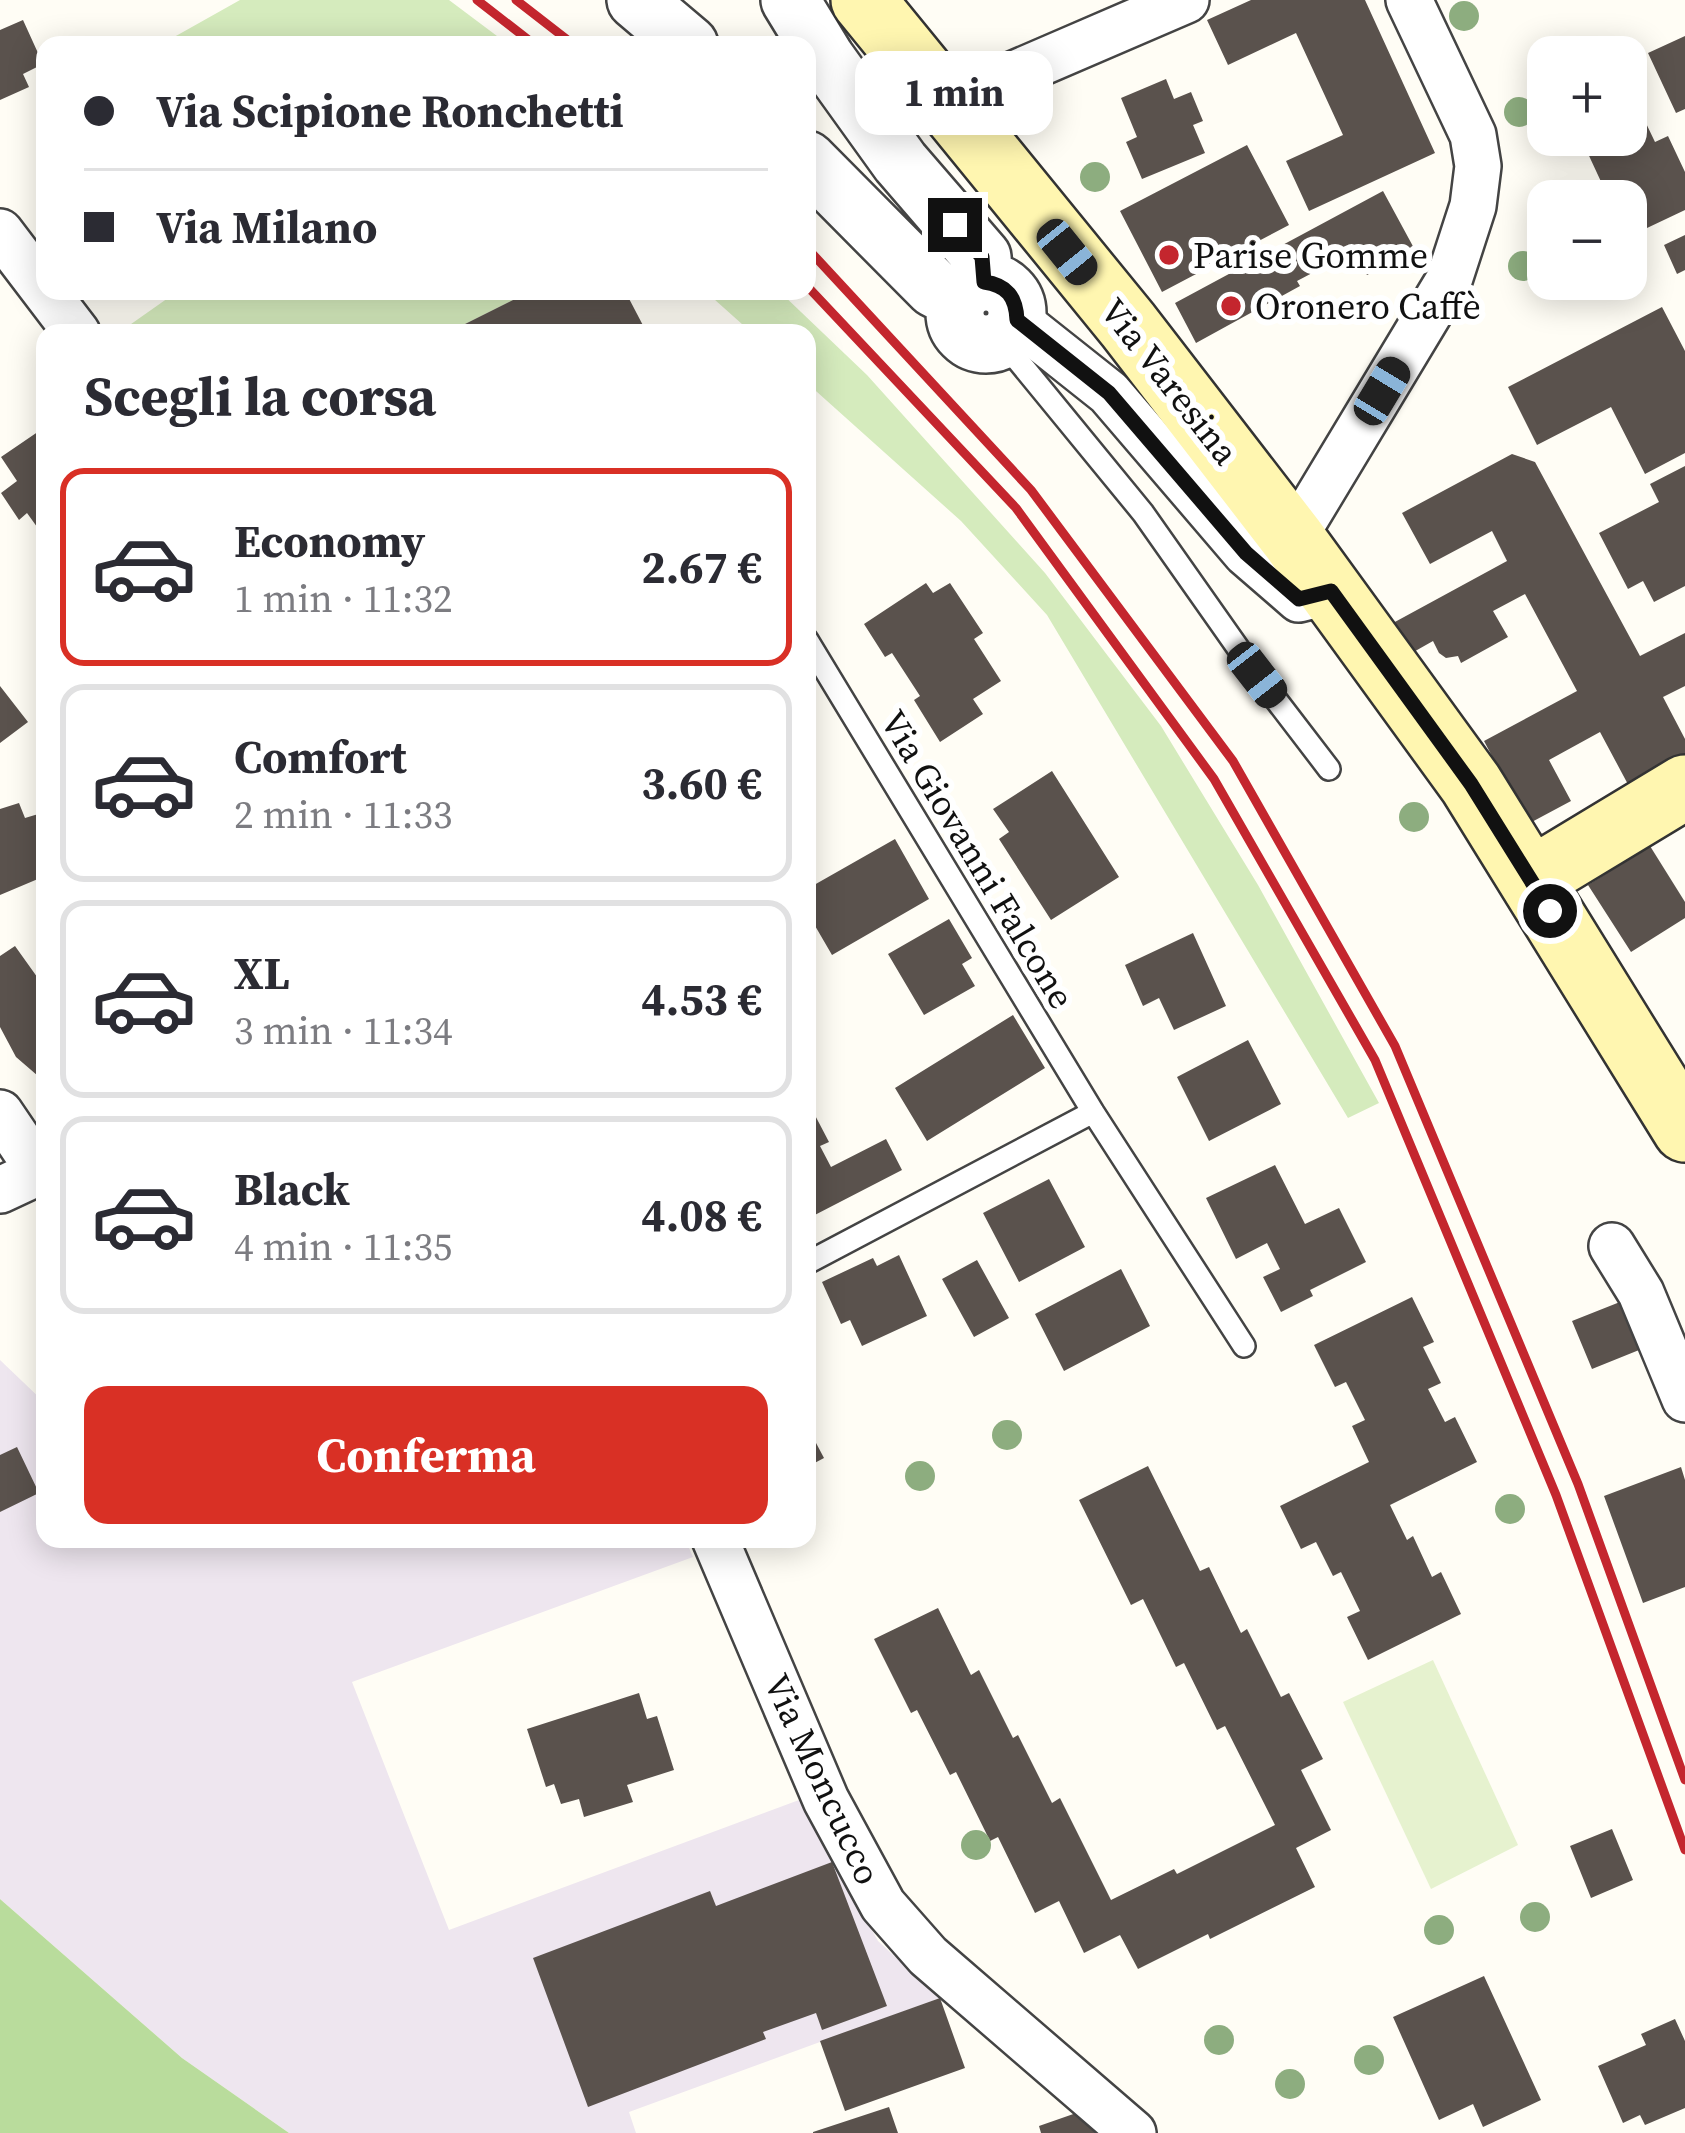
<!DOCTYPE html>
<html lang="it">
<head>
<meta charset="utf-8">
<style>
	body { margin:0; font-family:"Source Serif 4",serif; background:#f7f7f7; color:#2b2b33; height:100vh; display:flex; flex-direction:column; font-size:45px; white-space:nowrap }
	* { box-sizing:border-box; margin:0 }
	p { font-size:39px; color:#7c7c81 }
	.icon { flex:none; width:66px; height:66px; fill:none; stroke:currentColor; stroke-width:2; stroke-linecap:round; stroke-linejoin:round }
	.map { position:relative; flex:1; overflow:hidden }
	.drawer { position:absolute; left:36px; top:324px; width:780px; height:1224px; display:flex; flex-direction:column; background:#fff; border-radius:24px; box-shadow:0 6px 30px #0003 }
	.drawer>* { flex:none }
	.guide { position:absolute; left:36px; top:36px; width:780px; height:264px; border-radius:24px; box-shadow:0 6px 30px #0003; display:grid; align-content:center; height:264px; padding:0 48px; background:#fff }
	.tools { position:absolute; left:1527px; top:36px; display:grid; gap:24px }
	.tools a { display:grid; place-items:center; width:120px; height:120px; border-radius:24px; background:#fff; box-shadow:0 6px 30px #0003; font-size:60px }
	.end { position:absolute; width:54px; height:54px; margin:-27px; border:15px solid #111; background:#fff; box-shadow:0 0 0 6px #fff }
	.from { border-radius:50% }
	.bubble { position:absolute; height:84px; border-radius:24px; background:#fff; box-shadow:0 6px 30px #0003; font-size:39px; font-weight:700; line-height:84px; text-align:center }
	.car { position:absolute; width:36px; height:72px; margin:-36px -18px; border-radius:15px; box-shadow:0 0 9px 3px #0007; background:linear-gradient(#222 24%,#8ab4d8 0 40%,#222 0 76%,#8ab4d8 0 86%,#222 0) }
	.guide b { display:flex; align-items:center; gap:42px; height:114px; font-size:45px }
	.guide b+b { border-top:3px solid #e1e1e2 }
	.guide i { width:30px; height:30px; background:#2b2b33 }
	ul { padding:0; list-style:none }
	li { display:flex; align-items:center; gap:36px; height:198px; margin:0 24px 18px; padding:0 24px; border:6px solid #e1e1e2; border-radius:24px }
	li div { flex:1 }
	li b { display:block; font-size:45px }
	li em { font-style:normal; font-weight:700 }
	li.active { border-color:#d93025 }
	li>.icon { width:108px; height:108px; stroke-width:1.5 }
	h2 { padding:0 48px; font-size:54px; line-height:144px }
	.button { display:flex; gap:24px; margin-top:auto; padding:24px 48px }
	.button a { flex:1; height:138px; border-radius:24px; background:#d93025; color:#fff; font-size:48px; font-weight:700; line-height:138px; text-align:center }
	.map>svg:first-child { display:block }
	.industrial { fill:#eee6ef }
	.green { fill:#d5ebbd }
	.forest { fill:#b9dc9c }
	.pitch { fill:#e6f2cf }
	.building { fill:#5a524d }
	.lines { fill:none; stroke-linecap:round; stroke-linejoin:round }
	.service-casing { stroke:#444; stroke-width:26 }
	.minor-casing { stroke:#444; stroke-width:50 }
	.tertiary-casing { stroke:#444; stroke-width:62 }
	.secondary-casing { stroke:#333; stroke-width:68 }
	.service { stroke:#fff; stroke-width:21 }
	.minor { stroke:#fff; stroke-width:45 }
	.tertiary { stroke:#fff; stroke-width:57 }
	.secondary { stroke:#fff6b0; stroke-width:63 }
	.rail { stroke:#c4262e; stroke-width:9 }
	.tree { fill:#8dad7f }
	.route { stroke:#111; stroke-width:15 }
	.poi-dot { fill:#c4262e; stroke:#fff; stroke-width:4.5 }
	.labels { text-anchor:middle; stroke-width:12; stroke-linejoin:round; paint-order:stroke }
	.poi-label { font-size:36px; fill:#111; stroke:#fff; text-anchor:start }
	.street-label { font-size:36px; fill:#111; stroke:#fff }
</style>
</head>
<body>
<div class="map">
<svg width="1685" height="2133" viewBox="0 0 1685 2133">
	<rect width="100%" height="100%" fill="#fffdf5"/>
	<!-- industrial -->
	<path class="industrial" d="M0,1360L45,1403V1539H685L693,1557L352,1682L449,1930L799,1800L878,1941L940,1998L629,2112L636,2133H289L182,2058L0,1899Z"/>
	<!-- green -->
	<path class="green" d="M240,0H449L509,45H169L167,41Z
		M178,291H531L447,333H127L124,329Z
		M705,291H779L867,375L1045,573L1161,726L1258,885L1379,1103L1348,1118L1047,615L961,521L807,383V333H752Z"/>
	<!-- forest -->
	<path class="forest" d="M0,1899L182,2058L289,2133H0Z"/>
	<!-- pitch -->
	<path class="pitch" d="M1433,1660L1518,1845L1431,1889L1343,1702Z"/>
	<!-- building -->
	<path class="building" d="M1251,0H1365L1435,153L1309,211L1286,161L1343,135L1296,33L1228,65L1207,20Z
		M23,20L43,64L23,74L29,87L0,100V30Z
		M1685,36V109L1676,113L1648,53Z
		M1166,79L1174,99L1191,92L1203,121L1193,125L1205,153L1142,179L1126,142L1137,137L1121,98Z
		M1643,117L1655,142L1668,136L1685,172V210L1628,237L1626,201H1610L1584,145L1605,135H1626V125Z
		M1247,145L1289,225L1162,292L1120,211Z
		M1383,191L1415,250L1367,275L1354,251L1297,281L1300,286L1196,343L1175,303Z
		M1685,235V270L1677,274L1664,245Z
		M531,291H625L647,333H447Z
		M1662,307L1685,351V453L1645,474L1611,407L1537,445L1508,387Z
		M45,427V538L27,513L19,520L1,493L17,481L1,457Z
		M1512,454L1535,462L1640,656L1685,633V686L1663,697L1685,739V762L1631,790L1600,732L1549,760L1571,801L1528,824L1484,741L1577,691L1525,594L1493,611L1508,637L1461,663L1458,656L1446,658L1439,653L1433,641L1410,654L1393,623L1507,561L1492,531L1430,564L1402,513Z
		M1685,466V586L1654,602L1643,581L1628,589L1599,533L1659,502L1650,484Z
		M926,583L933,593L950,583L983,633L974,639L1001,681L973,699L983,714L940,742L914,700L920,696L892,653L885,657L864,624Z
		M0,686L28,722L0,743Z
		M1052,771L1119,877L1051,920L999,839L1009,832L993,809Z
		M19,803L25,818L45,812V876L0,895V809Z
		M895,839L929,899L832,955L807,912V889Z
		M1650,846L1685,902V918L1631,952L1588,885Z
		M949,919L972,958L962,964L975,986L924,1015L888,954Z
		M1193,933L1226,1006L1174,1030L1159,998L1143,1006L1125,965Z
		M15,946L45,988V1082L16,1057L0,1027V956Z
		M1013,1015L1045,1068L927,1141L895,1088Z
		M1248,1040L1281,1104L1209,1141L1177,1077Z
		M807,1100L829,1142L820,1146L831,1167L886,1139L902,1170L807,1219Z
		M1275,1165L1305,1224L1339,1208L1366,1262L1310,1290L1313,1296L1281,1312L1263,1277L1280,1269L1267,1243L1236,1259L1206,1198Z
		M1049,1179L1085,1247L1019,1282L983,1213Z
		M899,1255L927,1316L862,1346L850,1320L841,1324L822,1282L873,1258L877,1266Z
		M977,1260L1009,1318L974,1337L942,1279Z
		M1121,1269L1150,1326L1064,1371L1035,1314Z
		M1412,1297L1434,1342L1423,1347L1441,1383L1428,1389L1445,1422L1455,1417L1477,1462L1390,1505L1407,1540L1413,1536L1432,1577L1441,1572L1461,1614L1368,1660L1347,1617L1360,1611L1341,1572L1333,1576L1316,1542L1301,1549L1280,1506L1369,1462L1352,1426L1365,1420L1346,1382L1335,1387L1314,1345Z
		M1630,1298L1649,1346L1592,1369L1572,1321Z
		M807,1426L824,1458L807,1467Z
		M17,1447L39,1493L0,1512V1455Z
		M1148,1466L1200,1571L1209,1567L1241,1633L1247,1629L1281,1697L1289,1693L1323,1759L1301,1770L1331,1830L1296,1848L1315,1887L1210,1939L1208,1934L1138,1969L1120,1935L1084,1953L1059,1901L1035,1913L998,1837L990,1841L956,1772L950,1775L917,1710L911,1713L874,1639L938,1608L971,1675L979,1670L1013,1738L1018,1735L1052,1803L1060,1798L1111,1900L1174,1869L1177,1874L1275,1825L1225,1726L1217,1730L1184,1663L1176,1667L1143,1599L1131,1605L1079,1500Z
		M1681,1467L1685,1480V1587L1643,1603L1604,1496Z
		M639,1693L647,1719L657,1716L674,1770L627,1785L633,1802L584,1817L579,1799L561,1804L554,1784L546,1787L527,1729Z
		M1612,1829L1633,1880L1591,1898L1570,1846Z
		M832,1862L887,2006L822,2030L816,2013L763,2032L766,2039L588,2107L533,1958L710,1891L716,1906Z
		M1484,1976L1541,2100L1483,2127L1473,2104L1439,2120L1393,2017Z
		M940,1998L965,2068L845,2111L820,2041Z
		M1675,2019L1685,2041V2108L1645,2125L1640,2115L1623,2123L1598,2066L1646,2045L1641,2034Z
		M889,2107L898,2133H813V2132Z
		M1082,2111L1096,2133H1041L1039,2126Z"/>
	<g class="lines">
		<!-- service casing -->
		<g class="service-casing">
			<path id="service" d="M1002,341L1143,513L1257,675L1329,769
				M807,640L1093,1112L1244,1346
				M807,1263L1093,1112"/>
		</g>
		<!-- minor casing -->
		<g class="minor-casing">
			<path id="minor" d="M945,104L1186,0
				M0,232L77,333
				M1017,320L1109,393L1246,553L1299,599L1331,591
				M1293,539L1449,280L1473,206L1478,166L1473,135L1409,0
				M0,1113L40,1172
				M0,1190L45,1169
				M1612,1246L1641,1293L1685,1399
				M715,1539L826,1800L883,1905L928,1956L1133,2133"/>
		</g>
		<!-- tertiary casing -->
		<g class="tertiary-casing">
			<path id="tertiary" d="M636,0L689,45
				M790,0L826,59L900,162L982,257L984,282
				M807,160L934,288L957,300
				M955 313a31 31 0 1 1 62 0a31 31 0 1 1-62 0Z"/>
		</g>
		<!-- secondary casing -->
		<g class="secondary-casing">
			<path id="secondary" d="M863,0L1128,325L1293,539L1471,784L1685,1130
				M1531,880L1685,787"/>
		</g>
		<!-- service -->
		<use href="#service" class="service"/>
		<!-- minor -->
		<use href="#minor" class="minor"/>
		<!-- tertiary -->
		<use href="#tertiary" class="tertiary"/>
		<!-- secondary -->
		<use href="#secondary" class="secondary"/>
		<!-- rail -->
		<path class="rail" d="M477,0L535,45
			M516,0L574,45
			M807,248L1031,490L1233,761L1395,1046L1578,1484L1685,1780
			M807,286L1016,508L1214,779L1375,1060L1556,1495L1685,1850"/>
	</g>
	<!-- trees -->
	<g class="tree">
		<circle cx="1464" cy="16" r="15"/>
		<circle cx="1519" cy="112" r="15"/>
		<circle cx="1095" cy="177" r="15"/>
		<circle cx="1523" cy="266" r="15"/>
		<circle cx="1414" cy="817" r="15"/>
		<circle cx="1007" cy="1435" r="15"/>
		<circle cx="920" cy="1476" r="15"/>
		<circle cx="1510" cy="1509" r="15"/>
		<circle cx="976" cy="1845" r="15"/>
		<circle cx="1535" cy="1917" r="15"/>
		<circle cx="1439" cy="1930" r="15"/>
		<circle cx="1219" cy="2040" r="15"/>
		<circle cx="1369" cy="2060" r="15"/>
		<circle cx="1290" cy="2084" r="15"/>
	</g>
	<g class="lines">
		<!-- route -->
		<path class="route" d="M955,225L982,257L984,282C1007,285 1016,297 1017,320L1109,393L1246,553L1299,599L1331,591L1471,784L1550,911"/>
	</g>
	<!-- markers -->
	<g class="poi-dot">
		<circle cx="1169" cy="255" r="12"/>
		<circle cx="1231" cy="306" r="12"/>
	</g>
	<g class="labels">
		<!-- poi labels -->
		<g class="poi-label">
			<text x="1193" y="268">Parise Gomme</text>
			<text x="1255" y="319">Oronero Caffè</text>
		</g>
		<!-- street labels -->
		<g class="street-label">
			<text transform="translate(1170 381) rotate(52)" y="13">Via Varesina</text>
			<text transform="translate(978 859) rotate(59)" y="13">Via Giovanni Falcone</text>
			<text transform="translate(823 1779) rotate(65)" y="13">Via Moncucco</text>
		</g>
	</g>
</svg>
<div class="tools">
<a>+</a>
<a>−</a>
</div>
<i class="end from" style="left:1550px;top:911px"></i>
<i class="end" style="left:955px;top:225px"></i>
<div class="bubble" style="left:855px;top:51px;width:198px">1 min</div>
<i class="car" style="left:1067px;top:252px;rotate:141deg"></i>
<i class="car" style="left:1382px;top:391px;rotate:31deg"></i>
<i class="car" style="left:1257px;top:675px;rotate:142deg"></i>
<div class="guide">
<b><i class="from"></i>Via Scipione Ronchetti</b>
<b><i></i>Via Milano</b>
</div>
<section class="drawer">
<h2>Scegli la corsa</h2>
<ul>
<li class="active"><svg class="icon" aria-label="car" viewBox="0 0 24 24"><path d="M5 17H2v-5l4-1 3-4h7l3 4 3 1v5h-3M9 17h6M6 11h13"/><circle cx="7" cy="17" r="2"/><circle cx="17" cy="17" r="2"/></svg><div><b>Economy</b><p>1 min · 11:32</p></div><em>2.67 €</em></li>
<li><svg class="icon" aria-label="car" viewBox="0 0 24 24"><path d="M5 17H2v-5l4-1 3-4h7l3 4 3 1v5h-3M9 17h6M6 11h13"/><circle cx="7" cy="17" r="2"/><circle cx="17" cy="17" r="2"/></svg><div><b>Comfort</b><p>2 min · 11:33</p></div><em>3.60 €</em></li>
<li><svg class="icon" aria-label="car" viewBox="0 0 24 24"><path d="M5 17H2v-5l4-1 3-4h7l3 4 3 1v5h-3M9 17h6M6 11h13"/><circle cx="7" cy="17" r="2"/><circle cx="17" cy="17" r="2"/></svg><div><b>XL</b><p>3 min · 11:34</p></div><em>4.53 €</em></li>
<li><svg class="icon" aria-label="car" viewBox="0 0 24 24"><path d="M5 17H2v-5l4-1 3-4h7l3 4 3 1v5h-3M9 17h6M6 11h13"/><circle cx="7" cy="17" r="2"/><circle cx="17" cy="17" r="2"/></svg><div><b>Black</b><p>4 min · 11:35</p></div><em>4.08 €</em></li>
</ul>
<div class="button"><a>Conferma</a></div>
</section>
</div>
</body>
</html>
